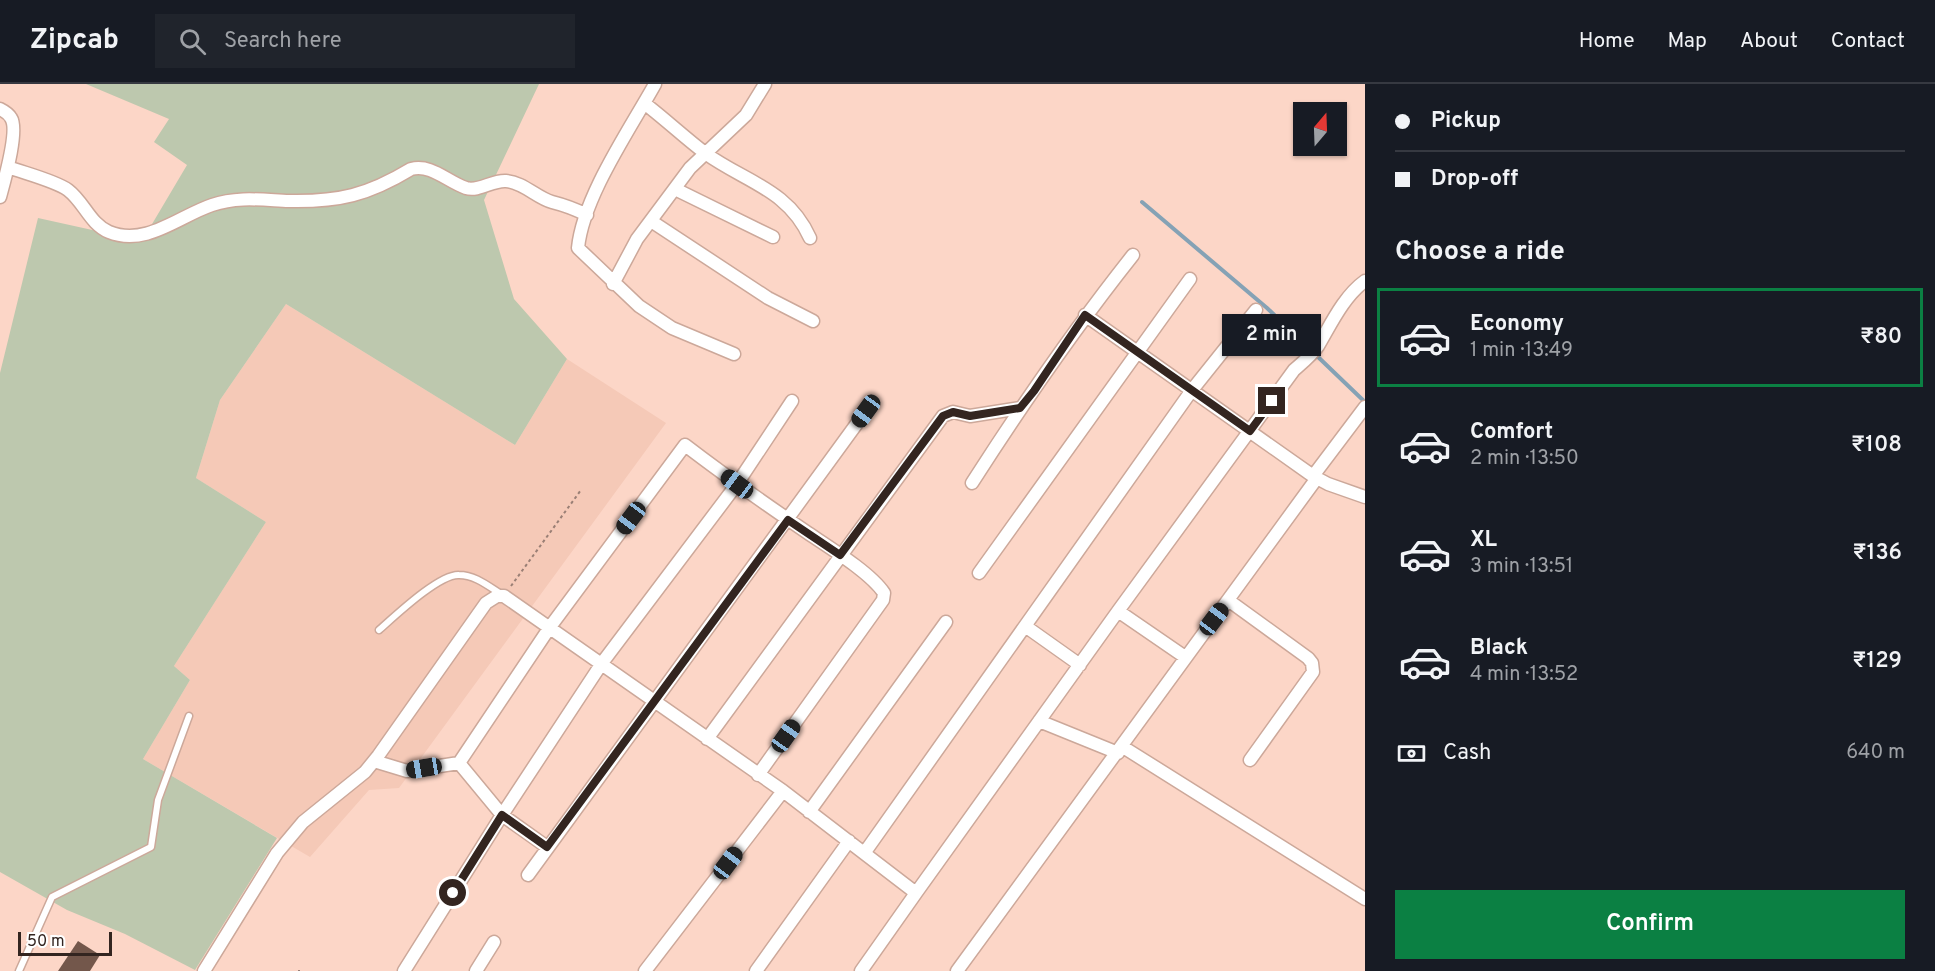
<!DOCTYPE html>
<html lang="en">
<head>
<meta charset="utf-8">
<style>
	body { margin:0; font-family:Overpass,sans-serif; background:#20242c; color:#f1f3f6; height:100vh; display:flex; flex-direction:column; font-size:22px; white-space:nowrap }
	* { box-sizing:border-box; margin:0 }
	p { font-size:20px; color:#9ea1a6 }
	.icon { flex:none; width:33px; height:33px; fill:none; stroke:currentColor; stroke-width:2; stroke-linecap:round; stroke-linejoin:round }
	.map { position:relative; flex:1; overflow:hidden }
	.drawer { display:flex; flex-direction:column; background:#171b24; width:570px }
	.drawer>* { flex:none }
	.guide { display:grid; align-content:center; height:132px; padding:0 30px; background:#171b24 }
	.needle { width:39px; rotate:19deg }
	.fabs { position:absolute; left:1293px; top:18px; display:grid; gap:12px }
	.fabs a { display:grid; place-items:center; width:54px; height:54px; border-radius:0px; background:#171b24; box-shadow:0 2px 4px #0004; font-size:30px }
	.scale { position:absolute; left:18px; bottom:15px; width:94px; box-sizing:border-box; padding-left:6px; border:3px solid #332520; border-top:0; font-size:16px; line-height:21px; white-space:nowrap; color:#332520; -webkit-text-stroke:4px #fff; paint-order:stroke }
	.end { position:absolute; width:27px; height:27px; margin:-14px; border:8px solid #332520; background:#fff; box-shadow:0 0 0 3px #fff }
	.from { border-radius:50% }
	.bubble { position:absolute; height:42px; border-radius:0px; background:#171b24; box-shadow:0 2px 4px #0004; font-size:20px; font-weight:600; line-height:42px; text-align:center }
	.car { position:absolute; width:18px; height:36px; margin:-18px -9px; border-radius:8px; box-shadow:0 0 4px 2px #0007; background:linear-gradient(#222 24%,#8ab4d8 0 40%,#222 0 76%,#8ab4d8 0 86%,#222 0) }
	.guide b { display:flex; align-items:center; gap:21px; height:57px; font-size:22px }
	.guide b+b { border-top:2px solid #363941 }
	.guide i { width:15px; height:15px; background:#f1f3f6 }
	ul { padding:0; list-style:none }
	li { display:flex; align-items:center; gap:18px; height:99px; margin:0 12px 9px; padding:0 18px; border:3px solid transparent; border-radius:0px }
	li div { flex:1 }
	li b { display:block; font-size:22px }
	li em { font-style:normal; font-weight:600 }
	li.selected { border-color:#0b8043 }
	li>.icon { width:54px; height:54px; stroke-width:1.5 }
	h2 { padding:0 30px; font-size:27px; line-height:72px }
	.pay { display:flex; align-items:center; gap:15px; height:66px; padding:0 30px; font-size:22px }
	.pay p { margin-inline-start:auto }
	.primary-button { display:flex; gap:12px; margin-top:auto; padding:12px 30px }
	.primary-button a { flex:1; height:69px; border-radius:0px; background:#0b8043; color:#fff; font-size:24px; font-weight:600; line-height:69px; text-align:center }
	header { display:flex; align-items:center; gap:36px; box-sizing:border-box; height:84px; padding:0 30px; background:#171b24; border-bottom:2px solid #363941 }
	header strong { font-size:28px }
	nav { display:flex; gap:33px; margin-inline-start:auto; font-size:21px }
	.search { width:420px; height:54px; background:#20242c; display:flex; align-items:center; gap:15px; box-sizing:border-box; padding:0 21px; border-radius:0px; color:#9ea1a6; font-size:22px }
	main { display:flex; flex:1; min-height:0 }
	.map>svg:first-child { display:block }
	.built { fill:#f5c9b7 }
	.green { fill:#bdc8ae }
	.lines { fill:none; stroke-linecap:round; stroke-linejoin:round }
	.stream { stroke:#85a2b5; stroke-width:4 }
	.building { fill:#73574b }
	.service-casing { stroke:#cca89a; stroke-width:9 }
	.minor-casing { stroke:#cca89a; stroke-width:15 }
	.path { stroke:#9a7f75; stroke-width:2; stroke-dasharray:3 3; stroke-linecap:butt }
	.service { stroke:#fff; stroke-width:6 }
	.minor { stroke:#fff; stroke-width:12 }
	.route { stroke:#332520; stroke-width:8 }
</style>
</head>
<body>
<header>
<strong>Zipcab</strong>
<div class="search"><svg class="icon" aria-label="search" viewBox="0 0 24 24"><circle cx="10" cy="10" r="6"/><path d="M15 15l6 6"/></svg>Search here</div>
<nav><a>Home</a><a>Map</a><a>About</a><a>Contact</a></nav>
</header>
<main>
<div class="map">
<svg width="1365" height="887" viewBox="0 0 1365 887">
	<rect width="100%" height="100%" fill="#fcd6c7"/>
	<!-- built -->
	<path class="built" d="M286,220L515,361L567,275L666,339L399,704L369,706L310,773L143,675L190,596L174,582L266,438L196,394L220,316Z"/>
	<!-- green -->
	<path class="green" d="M86,0H539L484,116L514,215L567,275L515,361L286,220L220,316L196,394L266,438L174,582L190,596L143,675L277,754L195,886L125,850L67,826L0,788V289L38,134L142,157L187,81L154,58L169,35Z"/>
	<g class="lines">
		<!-- stream -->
		<path class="stream" d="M1142,118L1267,224L1365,318"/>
	</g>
	<!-- building -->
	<path class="building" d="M78,857L100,871L90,887H58Z"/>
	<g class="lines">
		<!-- service casing -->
		<g class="service-casing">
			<path id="service" d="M379,546C395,532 439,490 459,491C475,491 488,502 501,510
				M19,887L52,813L151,763L158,716L189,632"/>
		</g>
		<!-- minor casing -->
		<g class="minor-casing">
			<path id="minor" d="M655,0C630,45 583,113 578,164L639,222L672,244L734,270
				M644,19C665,35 684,53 705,69C745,98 788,105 810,154
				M0,25C4,27 9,30 11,34C19,46 4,98 0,113
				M8,83C24,89 56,97 68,106C84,118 90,140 109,148C146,163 179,132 212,121C238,112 263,116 289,117C339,118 368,111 411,85C432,80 446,97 466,104C479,108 492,96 506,97C523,98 537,114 552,118C564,121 575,125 587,131
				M675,105L773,153
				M651,137L768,214L813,237
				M613,200L637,155L690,84L746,31L765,0
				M1085,231L1313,392L1328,400L1365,413
				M1313,392L1365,323
				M972,399C1022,321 1075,244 1133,171
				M979,489L1190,195
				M1228,516L1308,574L1312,579L1313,588L1250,676
				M1118,527L1185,573
				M1025,542L1080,581
				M1039,637L1118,669
				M707,655L943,332L953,328L970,332L1020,324
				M1123,663L1365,815
				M374,677L407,687L459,679L550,543L685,361C724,391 764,419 805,447C827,462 870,488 884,509L883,516L758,691
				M459,679L502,731L547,763
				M809,728L946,538
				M865,768L1192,306L1256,226
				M528,791L866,327
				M916,809L1118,527L1294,286C1302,279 1312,271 1318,262C1331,240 1344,212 1365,197
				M204,887L277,769L303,738L365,688L378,672L486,519L497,512H504L783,707L916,809L861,887
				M404,887L502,731L602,579L737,400L792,317
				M476,887L494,858
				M645,887L783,707
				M756,887L849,757
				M957,887L1317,394"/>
		</g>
		<!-- path -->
		<path class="path" d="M511,502L581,406
			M299,887V886"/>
		<!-- service -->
		<use href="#service" class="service"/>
		<!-- minor -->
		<use href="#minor" class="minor"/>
	</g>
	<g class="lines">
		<!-- route -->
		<path class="route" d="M453,809L502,731L547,763L788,436L840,471L943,332L953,328L970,332L1020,324L1034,307L1085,231L1250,347L1272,317"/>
	</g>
</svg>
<div class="fabs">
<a><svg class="needle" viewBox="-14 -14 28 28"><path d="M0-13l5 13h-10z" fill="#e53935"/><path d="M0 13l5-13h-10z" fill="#9ea1a6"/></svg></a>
</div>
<div class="scale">50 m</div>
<i class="end from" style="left:453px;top:809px"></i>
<i class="end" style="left:1272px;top:317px"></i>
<div class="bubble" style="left:1222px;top:230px;width:99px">2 min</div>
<i class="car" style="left:866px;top:327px;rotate:216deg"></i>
<i class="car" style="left:737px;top:400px;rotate:307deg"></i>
<i class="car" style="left:631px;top:434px;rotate:217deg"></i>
<i class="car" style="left:1214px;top:535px;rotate:37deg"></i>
<i class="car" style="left:786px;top:652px;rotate:35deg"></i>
<i class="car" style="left:424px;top:684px;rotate:261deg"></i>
<i class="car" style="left:728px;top:779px;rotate:37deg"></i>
</div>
<section class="drawer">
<div class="guide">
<b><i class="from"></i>Pickup</b>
<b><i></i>Drop-off</b>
</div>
<h2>Choose a ride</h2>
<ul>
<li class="selected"><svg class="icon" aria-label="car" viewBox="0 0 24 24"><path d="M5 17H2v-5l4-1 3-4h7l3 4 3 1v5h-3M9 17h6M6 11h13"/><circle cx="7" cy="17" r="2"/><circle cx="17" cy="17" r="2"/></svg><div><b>Economy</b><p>1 min · 13:49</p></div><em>₹80</em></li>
<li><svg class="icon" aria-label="car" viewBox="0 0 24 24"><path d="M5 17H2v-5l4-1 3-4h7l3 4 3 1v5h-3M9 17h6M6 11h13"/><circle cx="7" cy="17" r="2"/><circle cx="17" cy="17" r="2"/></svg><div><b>Comfort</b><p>2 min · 13:50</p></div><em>₹108</em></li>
<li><svg class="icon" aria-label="car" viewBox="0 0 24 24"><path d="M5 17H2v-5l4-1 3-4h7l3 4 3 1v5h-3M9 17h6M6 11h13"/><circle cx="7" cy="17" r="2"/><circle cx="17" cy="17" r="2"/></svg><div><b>XL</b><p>3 min · 13:51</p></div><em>₹136</em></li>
<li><svg class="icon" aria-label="car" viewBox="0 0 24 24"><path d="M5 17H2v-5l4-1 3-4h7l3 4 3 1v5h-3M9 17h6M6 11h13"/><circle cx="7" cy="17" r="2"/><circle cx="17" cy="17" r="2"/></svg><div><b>Black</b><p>4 min · 13:52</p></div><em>₹129</em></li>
</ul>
<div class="pay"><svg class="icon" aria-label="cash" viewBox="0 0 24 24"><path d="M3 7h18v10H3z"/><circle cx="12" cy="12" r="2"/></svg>Cash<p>640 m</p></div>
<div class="primary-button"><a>Confirm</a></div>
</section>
</main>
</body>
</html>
